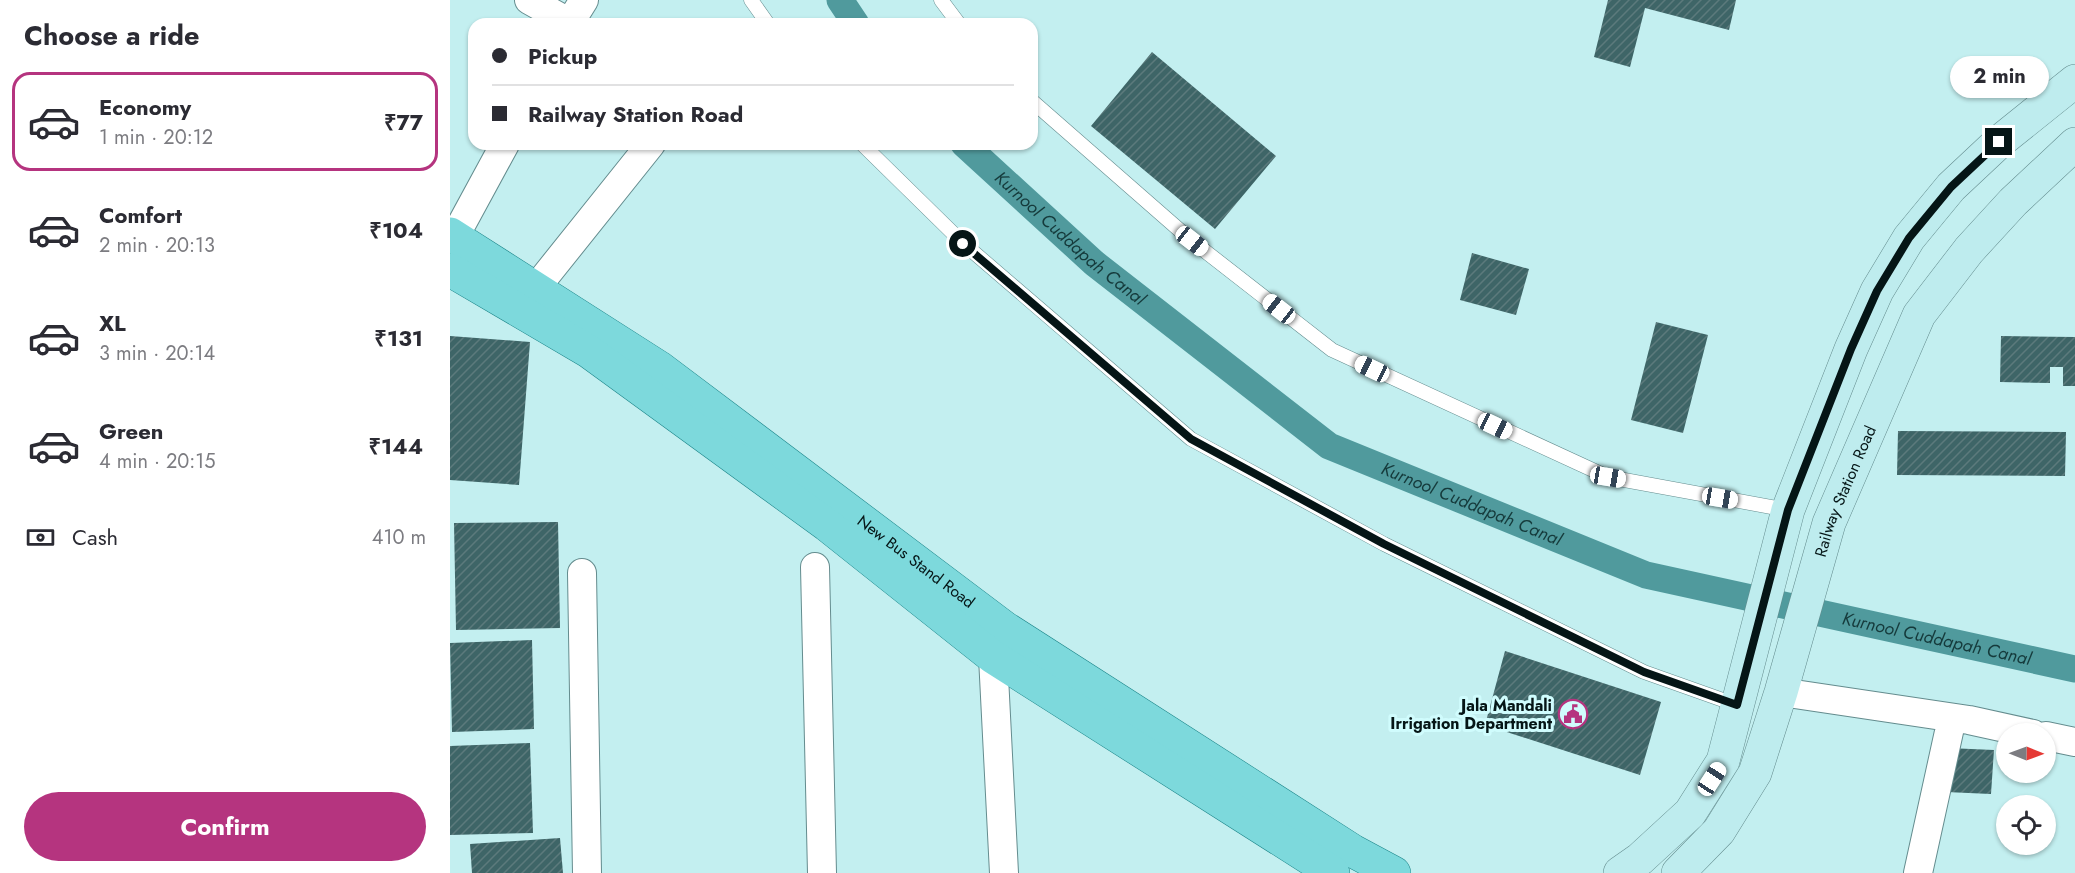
<!DOCTYPE html>
<html lang="en">
<head>
<meta charset="utf-8">
<style>
	body { margin:0; font-family:Jost,sans-serif; background:#f2f2f3; color:#2b2b33; height:100vh; display:flex; flex-direction:column; font-size:22px; white-space:nowrap }
	* { box-sizing:border-box; margin:0 }
	p { font-size:20px; color:#7c7c81 }
	.icon { flex:none; width:33px; height:33px; fill:none; stroke:currentColor; stroke-width:2; stroke-linecap:round; stroke-linejoin:round }
	.map { position:relative; flex:1; overflow:hidden }
	.details { display:flex; flex-direction:column; background:#fff; width:450px }
	.details>* { flex:none }
	.top-card { position:absolute; left:18px; top:18px; width:570px; height:132px; border-radius:18px; box-shadow:0 2px 4px #0004; display:grid; align-content:center; height:132px; padding:0 24px; background:#fff }
	.needle { width:39px; rotate:91deg }
	.controls { position:absolute; left:1546px; top:723px; display:grid; gap:12px }
	.controls a { display:grid; place-items:center; width:60px; height:60px; border-radius:50%; background:#fff; box-shadow:0 2px 4px #0004; font-size:30px }
	.end { position:absolute; width:27px; height:27px; margin:-14px; border:8px solid #051516; background:#fff; box-shadow:0 0 0 3px #fff }
	.from { border-radius:50% }
	.bubble { position:absolute; height:42px; border-radius:21px; background:#fff; box-shadow:0 2px 4px #0004; font-size:20px; font-weight:700; line-height:42px; text-align:center }
	.car { position:absolute; width:18px; height:36px; margin:-18px -9px; border-radius:8px; box-shadow:0 0 4px 2px #0007; background:linear-gradient(#fff 24%,#345 0 40%,#fff 0 76%,#345 0 86%,#fff 0) }
	.top-card b { display:flex; align-items:center; gap:21px; height:57px; font-size:22px }
	.top-card b+b { border-top:2px solid #e1e1e2 }
	.top-card i { width:15px; height:15px; background:#2b2b33 }
	ul { padding:0; list-style:none }
	li { display:flex; align-items:center; gap:18px; height:99px; margin:0 12px 9px; padding:0 12px; border:3px solid transparent; border-radius:18px }
	li div { flex:1 }
	li b { display:block; font-size:22px }
	li em { font-style:normal; font-weight:700 }
	li.selected { border-color:#b5347f }
	li>.icon { width:54px; height:54px; stroke-width:1.5 }
	h2 { padding:0 24px; font-size:27px; line-height:72px }
	.pay { display:flex; align-items:center; gap:15px; height:66px; padding:0 24px; font-size:22px }
	.pay p { margin-inline-start:auto }
	.action { display:flex; gap:12px; margin-top:auto; padding:12px 24px }
	.action a { flex:1; height:69px; border-radius:36px; background:#b5347f; color:#fff; font-size:24px; font-weight:700; line-height:69px; text-align:center }
	main { display:flex; flex:1; min-height:0 }
	.map>svg:first-child { display:block }
	.lines { fill:none; stroke-linecap:round; stroke-linejoin:round }
	.canal { stroke:#509a9d; stroke-width:27 }
	.building { fill:url(#building-hatch) }
	.lane-casing { stroke:#648c8e; stroke-width:15 }
	.street-casing { stroke:#648c8e; stroke-width:30 }
	.secondary-casing { stroke:#648c8e; stroke-width:34 }
	.primary-casing { stroke:#1b8488; stroke-width:34 }
	.lane { stroke:#fff; stroke-width:14 }
	.street { stroke:#fff; stroke-width:28 }
	.secondary { stroke:#beecee; stroke-width:33 }
	.primary { stroke:#7dd9dc; stroke-width:33 }
	.route { stroke:#051516; stroke-width:8 }
	.labels { text-anchor:middle; stroke-width:6; stroke-linejoin:round; paint-order:stroke }
	.street-label { font-size:16px; fill:#051516; stroke:#d0fcfd }
	.poi-label { font-size:16px; font-weight:bold; fill:#051516; stroke:#d0fcfd; text-anchor:end }
	.water-label { font-size:18px; font-style:italic; fill:#153a3b; stroke:#d0fcfd }
</style>
</head>
<body>
<main>
<section class="details">
<h2>Choose a ride</h2>
<ul>
<li class="selected"><svg class="icon" aria-label="car" viewBox="0 0 24 24"><path d="M5 17H2v-5l4-1 3-4h7l3 4 3 1v5h-3M9 17h6M6 11h13"/><circle cx="7" cy="17" r="2"/><circle cx="17" cy="17" r="2"/></svg><div><b>Economy</b><p>1 min · 20:12</p></div><em>₹77</em></li>
<li><svg class="icon" aria-label="car" viewBox="0 0 24 24"><path d="M5 17H2v-5l4-1 3-4h7l3 4 3 1v5h-3M9 17h6M6 11h13"/><circle cx="7" cy="17" r="2"/><circle cx="17" cy="17" r="2"/></svg><div><b>Comfort</b><p>2 min · 20:13</p></div><em>₹104</em></li>
<li><svg class="icon" aria-label="car" viewBox="0 0 24 24"><path d="M5 17H2v-5l4-1 3-4h7l3 4 3 1v5h-3M9 17h6M6 11h13"/><circle cx="7" cy="17" r="2"/><circle cx="17" cy="17" r="2"/></svg><div><b>XL</b><p>3 min · 20:14</p></div><em>₹131</em></li>
<li><svg class="icon" aria-label="car" viewBox="0 0 24 24"><path d="M5 17H2v-5l4-1 3-4h7l3 4 3 1v5h-3M9 17h6M6 11h13"/><circle cx="7" cy="17" r="2"/><circle cx="17" cy="17" r="2"/></svg><div><b>Green</b><p>4 min · 20:15</p></div><em>₹144</em></li>
</ul>
<div class="pay"><svg class="icon" aria-label="cash" viewBox="0 0 24 24"><path d="M3 7h18v10H3z"/><circle cx="12" cy="12" r="2"/></svg>Cash<p>410 m</p></div>
<div class="action"><a>Confirm</a></div>
</section>
<div class="map">
<svg width="1625" height="873" viewBox="0 0 1625 873">
	<defs>
		<pattern id="building-hatch" width="6" height="6" patternUnits="userSpaceOnUse" patternTransform="scale(1.5)"><rect width="6" height="6" fill="#3e6567"/><path d="M-1 1l2-2M0 6l6-6M5 7l2-2" fill="none" stroke="#5c7a7c"/></pattern>
	</defs>
	<rect width="100%" height="100%" fill="#c3eff0"/>
	<g class="lines">
		<!-- canal -->
		<g class="canal">
			<path d="M390,0L406,24"/>
			<path id="s1" d="M514,144L644,263L879,446L1196,575L1625,669"/>
		</g>
	</g>
	<!-- building -->
	<path class="building" d="M1158,0H1286L1279,30L1195,8L1180,67L1144,57Z
		M702,52L826,156L765,229L641,126Z
		M1022,253L1079,269L1066,315L1010,300Z
		M1206,322L1258,335L1233,433L1181,420Z
		M0,336L80,342L69,485L0,480Z
		M1551,336L1625,337V386H1613V367H1600V383L1550,382Z
		M1448,431L1616,432L1615,476L1447,475Z
		M108,522L110,628L6,630L4,523Z
		M82,640L84,729L2,732L0,643Z
		M1055,651L1211,702L1190,775L1035,725Z
		M80,743L83,833L0,835V746Z
		M1498,748L1544,750L1541,794L1496,792Z
		M110,838L113,873H22L20,844Z"/>
	<g class="lines">
		<!-- lane casing -->
		<g class="lane-casing">
			<path id="lane" d="M301,0L318,24
				M491,0L509,24
				M582,101L742,241L882,350L1158,477L1338,510
				M412,144L514,244L741,439L934,544L1194,672L1287,705"/>
		</g>
		<!-- street casing -->
		<g class="street-casing">
			<path id="street" d="M79,0L122,24
				M119,24L134,0
				M5,236L55,144
				M85,289L201,144
				M365,567L372,873
				M132,573L137,873
				M543,657L554,873
				M1331,692L1519,720L1583,734
				M1596,736L1625,742
				M1468,873L1502,718"/>
		</g>
		<!-- secondary casing -->
		<g class="secondary-casing">
			<g id="secondary">
				<path d="M1170,873L1190,859L1240,813L1273,761L1338,510L1401,349L1427,291L1459,238L1501,187L1549,142L1625,81"/>
				<path id="s2" d="M1228,873L1269,831L1305,773L1331,692L1379,523L1469,315L1519,250L1563,202L1625,144"/>
			</g>
		</g>
		<!-- primary casing -->
		<g class="primary-casing">
			<g id="primary">
				<path id="s3" d="M0,234L210,368L555,628L903,851L944,873"/>
				<path d="M0,270L138,351L377,525L543,657L883,873"/>
			</g>
		</g>
		<!-- lane -->
		<use href="#lane" class="lane"/>
		<!-- street -->
		<use href="#street" class="street"/>
		<!-- secondary -->
		<use href="#secondary" class="secondary"/>
		<!-- primary -->
		<use href="#primary" class="primary"/>
	</g>
	<g class="lines">
		<!-- route -->
		<path class="route" d="M513,244L741,439L934,544L1194,672L1287,705L1338,510L1401,349L1427,291L1459,238L1501,187L1549,142"/>
	</g>
	<!-- icons -->
	<defs>
		<g id="civic-ring" transform="scale(1.5)"><circle r="9.5" fill="#d0fcfd" stroke="#b5347f" stroke-width="1.5"/><path d="M-.6-6.5H3V-4.5H.6V-3L4-1V1h2V6H-6V1h2V-1L-.6-3ZM-1.2 2.5V6h2.4V2.5Z" fill="#b5347f"/></g>
	</defs>
	<g fill-rule="evenodd">
		<use href="#civic-ring" x="1123" y="714"/>
	</g>
	<g class="labels">
		<!-- street labels -->
		<g class="street-label">
			<text dy="6" stroke="none"><textPath href="#s2" startOffset="423">Railway Station Road</textPath></text>
			<text dy="6" stroke="none"><textPath href="#s3" startOffset="570">New Bus Stand Road</textPath></text>
		</g>
		<!-- poi labels -->
		<g class="poi-label">
			<text x="1102" y="711">Jala Mandali<tspan x="1102" dy="18">Irrigation Department</tspan></text>
		</g>
		<!-- water labels -->
		<g class="water-label">
			<text dy="6" stroke="none"><textPath href="#s1" startOffset="142">Kurnool Cuddapah Canal</textPath></text>
			<text dy="6" stroke="none"><textPath href="#s1" startOffset="628">Kurnool Cuddapah Canal</textPath></text>
			<text dy="6" stroke="none"><textPath href="#s1" startOffset="1114">Kurnool Cuddapah Canal</textPath></text>
		</g>
	</g>
</svg>
<div class="controls">
<a><svg class="needle" viewBox="-14 -14 28 28"><path d="M0-13l5 13h-10z" fill="#e53935"/><path d="M0 13l5-13h-10z" fill="#7c7c81"/></svg></a>
<a><svg class="icon" aria-label="locate" viewBox="0 0 24 24"><circle cx="12" cy="12" r="6"/><path d="M12 2v4M12 18v4M2 12h4M18 12h4"/></svg></a>
</div>
<i class="end from" style="left:513px;top:244px"></i>
<i class="end" style="left:1549px;top:142px"></i>
<div class="bubble" style="left:1500px;top:56px;width:99px">2 min</div>
<i class="car" style="left:742px;top:241px;rotate:128deg"></i>
<i class="car" style="left:829px;top:309px;rotate:308deg"></i>
<i class="car" style="left:922px;top:369px;rotate:295deg"></i>
<i class="car" style="left:1045px;top:426px;rotate:115deg"></i>
<i class="car" style="left:1158px;top:477px;rotate:100deg"></i>
<i class="car" style="left:1270px;top:498px;rotate:100deg"></i>
<i class="car" style="left:1262px;top:779px;rotate:33deg"></i>
<div class="top-card">
<b><i class="from"></i>Pickup</b>
<b><i></i>Railway Station Road</b>
</div>
</div>
</main>
</body>
</html>
